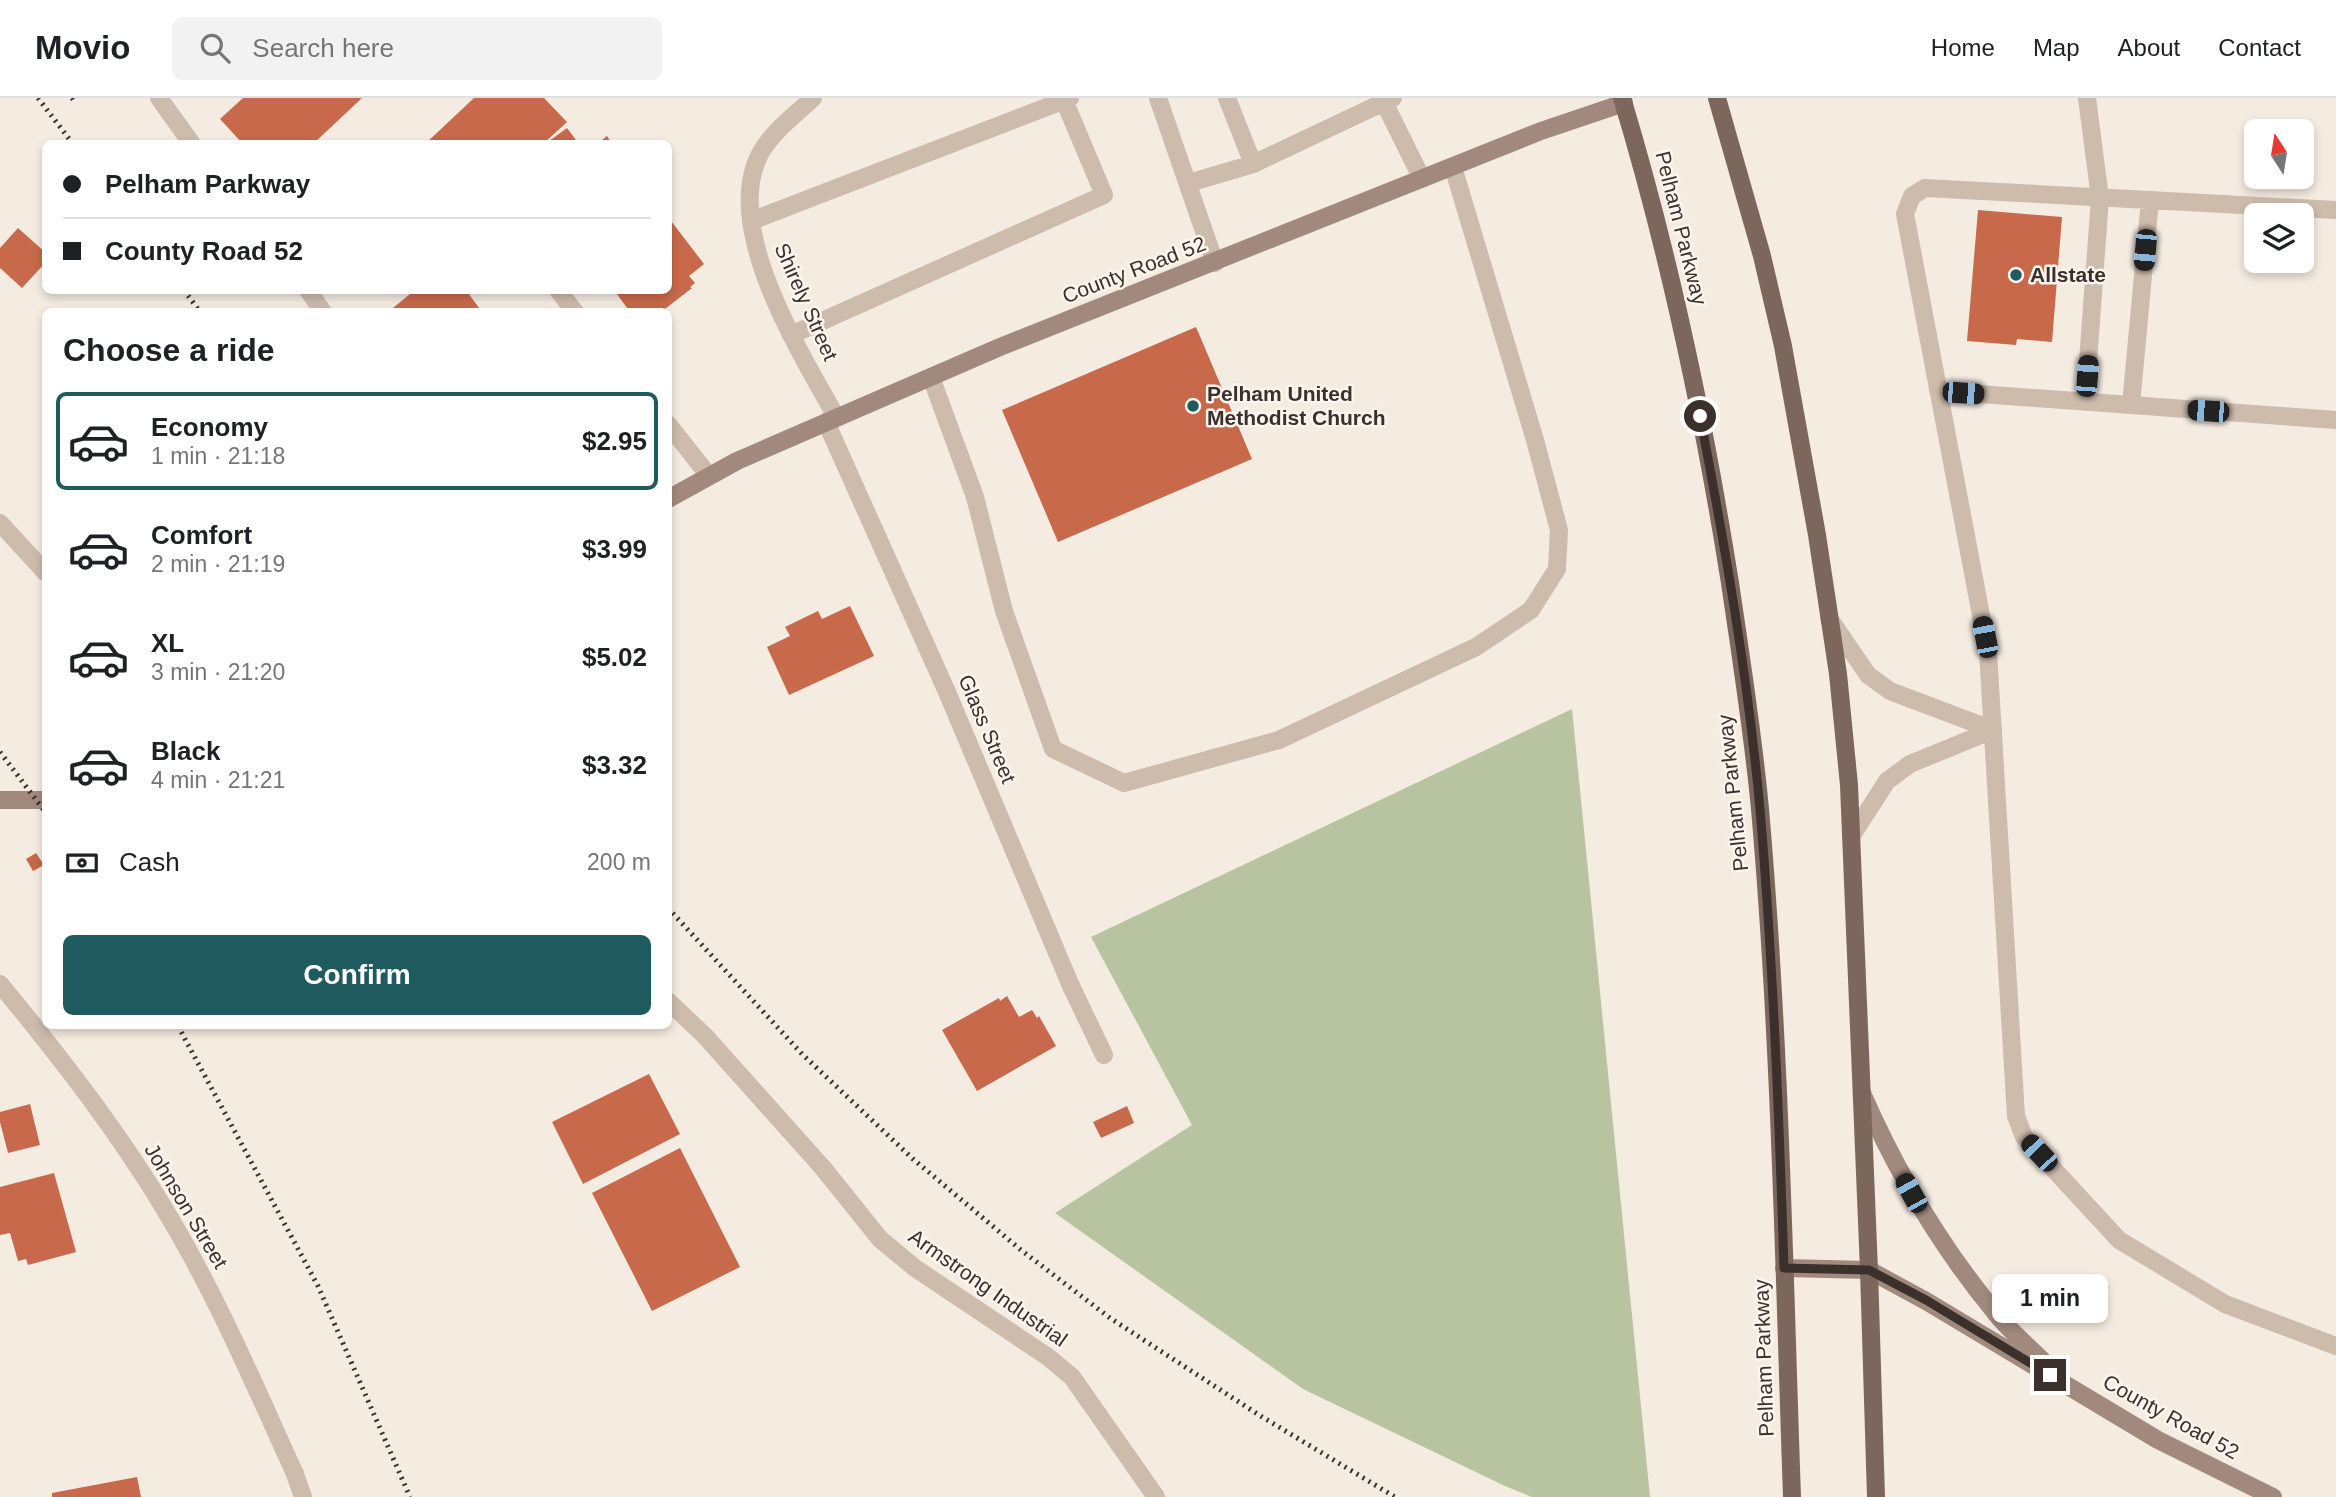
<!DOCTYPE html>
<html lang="en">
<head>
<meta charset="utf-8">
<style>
	body { margin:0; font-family:Helvetica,sans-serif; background:#f2f2f2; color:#202124; height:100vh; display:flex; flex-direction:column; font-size:26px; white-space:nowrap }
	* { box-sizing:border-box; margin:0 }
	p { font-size:23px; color:#757577 }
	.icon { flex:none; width:38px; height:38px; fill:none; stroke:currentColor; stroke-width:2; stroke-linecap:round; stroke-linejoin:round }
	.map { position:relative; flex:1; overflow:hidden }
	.side { position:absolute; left:42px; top:210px; width:630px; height:721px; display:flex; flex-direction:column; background:#fff; border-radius:10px; box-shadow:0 4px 10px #0003 }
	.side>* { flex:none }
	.guide { position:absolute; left:42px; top:42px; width:630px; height:154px; border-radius:10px; box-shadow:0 4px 10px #0003; display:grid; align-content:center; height:154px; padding:0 21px; background:#fff }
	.needle { width:46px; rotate:348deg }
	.tools { position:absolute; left:2244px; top:21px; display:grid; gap:14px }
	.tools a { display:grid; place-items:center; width:70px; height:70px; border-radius:10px; background:#fff; box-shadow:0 4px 10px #0003; font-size:35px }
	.end { position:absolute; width:32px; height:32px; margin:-16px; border:9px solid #3b302b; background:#fff; box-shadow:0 0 0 4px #fff }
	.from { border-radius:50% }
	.bubble { position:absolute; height:49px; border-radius:10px; background:#fff; box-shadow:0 4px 10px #0003; font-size:23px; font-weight:800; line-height:49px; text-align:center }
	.car { position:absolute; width:21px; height:42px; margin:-21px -10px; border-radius:9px; box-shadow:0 0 5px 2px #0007; background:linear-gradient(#222 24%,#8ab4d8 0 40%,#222 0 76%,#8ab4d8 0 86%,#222 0) }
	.guide b { display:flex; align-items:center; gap:24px; height:66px; font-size:26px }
	.guide b+b { border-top:2px solid #e0e0e0 }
	.guide i { width:18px; height:18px; background:#202124 }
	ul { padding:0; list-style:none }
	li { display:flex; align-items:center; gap:21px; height:98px; margin:0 14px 10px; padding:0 7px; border:4px solid transparent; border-radius:10px }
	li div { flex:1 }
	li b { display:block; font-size:26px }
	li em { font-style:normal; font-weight:800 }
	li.selected { border-color:#1f5a5e }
	li>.icon { width:63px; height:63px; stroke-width:1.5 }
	h2 { padding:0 21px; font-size:32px; line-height:84px }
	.pay { display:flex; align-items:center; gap:18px; height:77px; padding:0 21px; font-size:26px }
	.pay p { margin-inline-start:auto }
	.cta { display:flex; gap:14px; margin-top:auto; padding:14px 21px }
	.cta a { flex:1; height:80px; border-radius:10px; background:#1f5a5e; color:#fff; font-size:28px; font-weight:800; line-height:80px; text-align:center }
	header { display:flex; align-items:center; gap:42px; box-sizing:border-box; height:98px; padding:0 35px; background:#fff; border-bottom:2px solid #e0e0e0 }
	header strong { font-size:33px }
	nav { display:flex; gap:38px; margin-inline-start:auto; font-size:24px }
	.search { width:490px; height:63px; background:#f2f2f2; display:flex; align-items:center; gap:18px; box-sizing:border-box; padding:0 24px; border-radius:10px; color:#757577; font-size:26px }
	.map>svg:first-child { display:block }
	.green { fill:#b8c4a0 }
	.building { fill:#c8694b }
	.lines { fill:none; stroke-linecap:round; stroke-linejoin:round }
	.lane { stroke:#cdbbac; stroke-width:18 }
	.street { stroke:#cdbbac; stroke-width:18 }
	.secondary { stroke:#a18a7d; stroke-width:18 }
	.primary { stroke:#7d675c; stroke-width:18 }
	.rail { stroke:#3b302b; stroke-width:5; stroke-dasharray:2 5; stroke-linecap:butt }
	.route { stroke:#3b302b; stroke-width:9 }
	.poi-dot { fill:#1f5a5e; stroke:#fbf5ee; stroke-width:2.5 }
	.labels { text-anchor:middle; stroke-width:5; stroke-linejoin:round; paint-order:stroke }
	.street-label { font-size:21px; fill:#3b302b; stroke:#fbf5ee }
	.poi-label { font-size:21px; font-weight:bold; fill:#3b302b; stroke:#fbf5ee; text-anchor:start }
</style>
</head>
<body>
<header>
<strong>Movio</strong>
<div class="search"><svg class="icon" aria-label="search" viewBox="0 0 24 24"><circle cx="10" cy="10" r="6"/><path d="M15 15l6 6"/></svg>Search here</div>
<nav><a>Home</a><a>Map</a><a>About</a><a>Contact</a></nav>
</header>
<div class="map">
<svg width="2336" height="1399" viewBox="0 0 2336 1399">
	<rect width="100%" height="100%" fill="#f4ebe1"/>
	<!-- green -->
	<path class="green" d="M1572,611L1650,1399H1532L1505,1388L1303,1291L1055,1115L1192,1027L1091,839Z"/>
	<!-- building -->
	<path class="building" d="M243,0H362L313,46H243L220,21Z
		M474,0H544L567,24L543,46H425Z
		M567,30L579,46H545Z
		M607,38L612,46H597Z
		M1978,112L2062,119L2052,244L2017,241L2016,247L1967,243Z
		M668,119L704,166L689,178L695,185L690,189L692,190L661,214H630L614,192H668Z
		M18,130L46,155V164L22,190L0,170V150Z
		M415,192H466L482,214H388Z
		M1196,229L1252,361L1058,444L1002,312Z
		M850,508L874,558L789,597L767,549L790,538L785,529L818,513L822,521Z
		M36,755L44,767L33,773L26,761Z
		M1007,898L1019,919L1032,912L1037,920L1039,918L1056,948L977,993L942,932L999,900L1000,903Z
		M649,976L680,1036L583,1086L552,1024Z
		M30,1006L40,1047L8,1055L0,1024V1014Z
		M1127,1008L1134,1025L1101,1040L1093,1024Z
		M680,1050L740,1169L652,1213L592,1095Z
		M54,1075L76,1154L28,1167L26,1161L18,1163L10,1135L0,1137V1089Z
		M137,1379L141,1399H52V1395Z"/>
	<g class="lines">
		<!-- lane -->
		<path class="lane" d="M1227,0L1253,66L1384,4
			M1393,0L1384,4L1422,81
			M1189,85L1253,66
			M2336,112L1925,90L1912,98L1905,116L1988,554L2016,1018L2024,1039L2119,1142L2225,1206L2336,1248
			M751,123L1070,0
			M558,192L575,214
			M791,237L1104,97L1064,2
			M931,279L975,399L1004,513L1053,651L1124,685L1279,642L1476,549L1531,512L1557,471L1559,432L1535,342L1453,69
			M1938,293L2336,322
			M2085,304L2100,100L2087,0
			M2131,307L2150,102
			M668,326L709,378
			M1829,520L1868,577L1890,593L1993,632
			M1851,739L1887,683L1910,666L1993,632
			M295,1376L303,1399"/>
		<!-- street -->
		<path class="street" d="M159,0L192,46
			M813,0C795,17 774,32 761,54C720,128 800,253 836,319
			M1158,0L1215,165
			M308,192L323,214
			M826,324L947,594L1071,888L1104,957
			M0,425L46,475
			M0,886C66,966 131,1050 182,1141C225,1217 259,1297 295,1376
			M668,903L705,938L823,1070L880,1141L915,1170L1048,1259L1072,1279L1156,1399"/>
		<!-- secondary -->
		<path class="secondary" d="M668,401L737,363L1000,249L1541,33L1624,5
			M0,702H46
			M1862,995C1897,1075 1938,1145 1994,1213C2010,1234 2032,1251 2050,1270
			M1784,1170L1869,1172L1926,1203L2158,1342L2273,1399"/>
		<!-- primary -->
		<path class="primary" d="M1622,0C1670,159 1704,321 1730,485C1741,560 1753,635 1760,711C1780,940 1784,1169 1792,1399
			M1717,0L1762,158L1783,248L1817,437L1838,576L1849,687L1869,1172L1876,1399"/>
		<!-- rail -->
		<path class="rail" d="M38,0L73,46
			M72,0L74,3
			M184,192L200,214
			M0,654L46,715
			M668,810L802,956L913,1061L1021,1152L1110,1220L1259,1317L1395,1399
			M178,928L318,1188L410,1399"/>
	</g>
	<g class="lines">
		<!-- route -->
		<path class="route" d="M1700,318C1725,448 1748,579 1760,711C1773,864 1779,1017 1784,1170L1869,1172L1926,1202L2050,1277"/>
	</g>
	<!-- markers -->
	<g class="poi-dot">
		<circle cx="2016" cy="177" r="7"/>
		<circle cx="1193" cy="308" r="7"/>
	</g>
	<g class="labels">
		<!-- street labels -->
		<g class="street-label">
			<text transform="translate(1681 130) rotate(76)" y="7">Pelham Parkway</text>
			<text transform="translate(1134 172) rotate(-21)" y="7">County Road 52</text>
			<text transform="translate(806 204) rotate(66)" y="7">Shirely Street</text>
			<text transform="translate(987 631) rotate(67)" y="7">Glass Street</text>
			<text transform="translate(1733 695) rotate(-96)" y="7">Pelham Parkway</text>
			<text transform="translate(186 1108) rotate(59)" y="7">Johnson Street</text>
			<text transform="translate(988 1190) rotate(35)" y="7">Armstrong Industrial</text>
			<text transform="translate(1764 1260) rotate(-92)" y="7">Pelham Parkway</text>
			<text transform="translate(2171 1319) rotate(29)" y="7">County Road 52</text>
		</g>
		<!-- poi labels -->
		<g class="poi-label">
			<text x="2030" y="184">Allstate</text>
			<text x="1207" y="303">Pelham United<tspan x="1207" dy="24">Methodist Church</tspan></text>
		</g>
	</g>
</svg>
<div class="tools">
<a><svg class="needle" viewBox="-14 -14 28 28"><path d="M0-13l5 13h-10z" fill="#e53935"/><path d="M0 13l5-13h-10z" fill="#757577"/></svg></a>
<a><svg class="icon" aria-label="layers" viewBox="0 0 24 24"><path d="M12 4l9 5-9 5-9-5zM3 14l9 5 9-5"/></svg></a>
</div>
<i class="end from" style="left:1700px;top:318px"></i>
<i class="end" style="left:2050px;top:1277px"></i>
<div class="bubble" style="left:1992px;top:1176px;width:116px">1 min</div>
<i class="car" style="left:2145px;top:152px;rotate:185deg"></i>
<i class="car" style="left:2087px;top:278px;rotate:4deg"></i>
<i class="car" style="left:1963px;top:295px;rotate:94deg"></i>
<i class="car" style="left:2208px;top:313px;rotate:274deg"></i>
<i class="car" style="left:1985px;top:539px;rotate:349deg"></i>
<i class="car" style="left:2039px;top:1055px;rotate:317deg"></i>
<i class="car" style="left:1911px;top:1095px;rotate:331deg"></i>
<div class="guide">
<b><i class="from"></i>Pelham Parkway</b>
<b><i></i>County Road 52</b>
</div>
<section class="side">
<h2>Choose a ride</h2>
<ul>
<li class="selected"><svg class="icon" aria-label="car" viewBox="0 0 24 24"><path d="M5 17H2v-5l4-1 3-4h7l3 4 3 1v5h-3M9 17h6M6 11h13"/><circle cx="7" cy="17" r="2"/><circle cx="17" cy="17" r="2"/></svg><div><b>Economy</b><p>1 min · 21:18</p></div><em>$2.95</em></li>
<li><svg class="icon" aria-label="car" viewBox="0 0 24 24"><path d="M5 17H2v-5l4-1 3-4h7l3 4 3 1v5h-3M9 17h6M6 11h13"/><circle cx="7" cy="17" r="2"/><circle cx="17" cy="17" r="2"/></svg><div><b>Comfort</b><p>2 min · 21:19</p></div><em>$3.99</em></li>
<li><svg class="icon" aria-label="car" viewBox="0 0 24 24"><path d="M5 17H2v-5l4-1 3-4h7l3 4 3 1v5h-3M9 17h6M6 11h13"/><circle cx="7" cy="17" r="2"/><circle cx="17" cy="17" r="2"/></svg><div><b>XL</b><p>3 min · 21:20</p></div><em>$5.02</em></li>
<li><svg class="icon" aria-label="car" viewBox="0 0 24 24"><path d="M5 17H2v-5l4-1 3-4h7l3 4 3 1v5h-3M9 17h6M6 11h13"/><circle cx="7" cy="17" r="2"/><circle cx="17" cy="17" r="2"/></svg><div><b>Black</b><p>4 min · 21:21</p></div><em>$3.32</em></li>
</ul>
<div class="pay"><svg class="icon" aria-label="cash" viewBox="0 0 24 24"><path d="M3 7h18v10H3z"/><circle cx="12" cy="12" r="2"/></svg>Cash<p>200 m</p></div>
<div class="cta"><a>Confirm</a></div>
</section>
</div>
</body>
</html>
